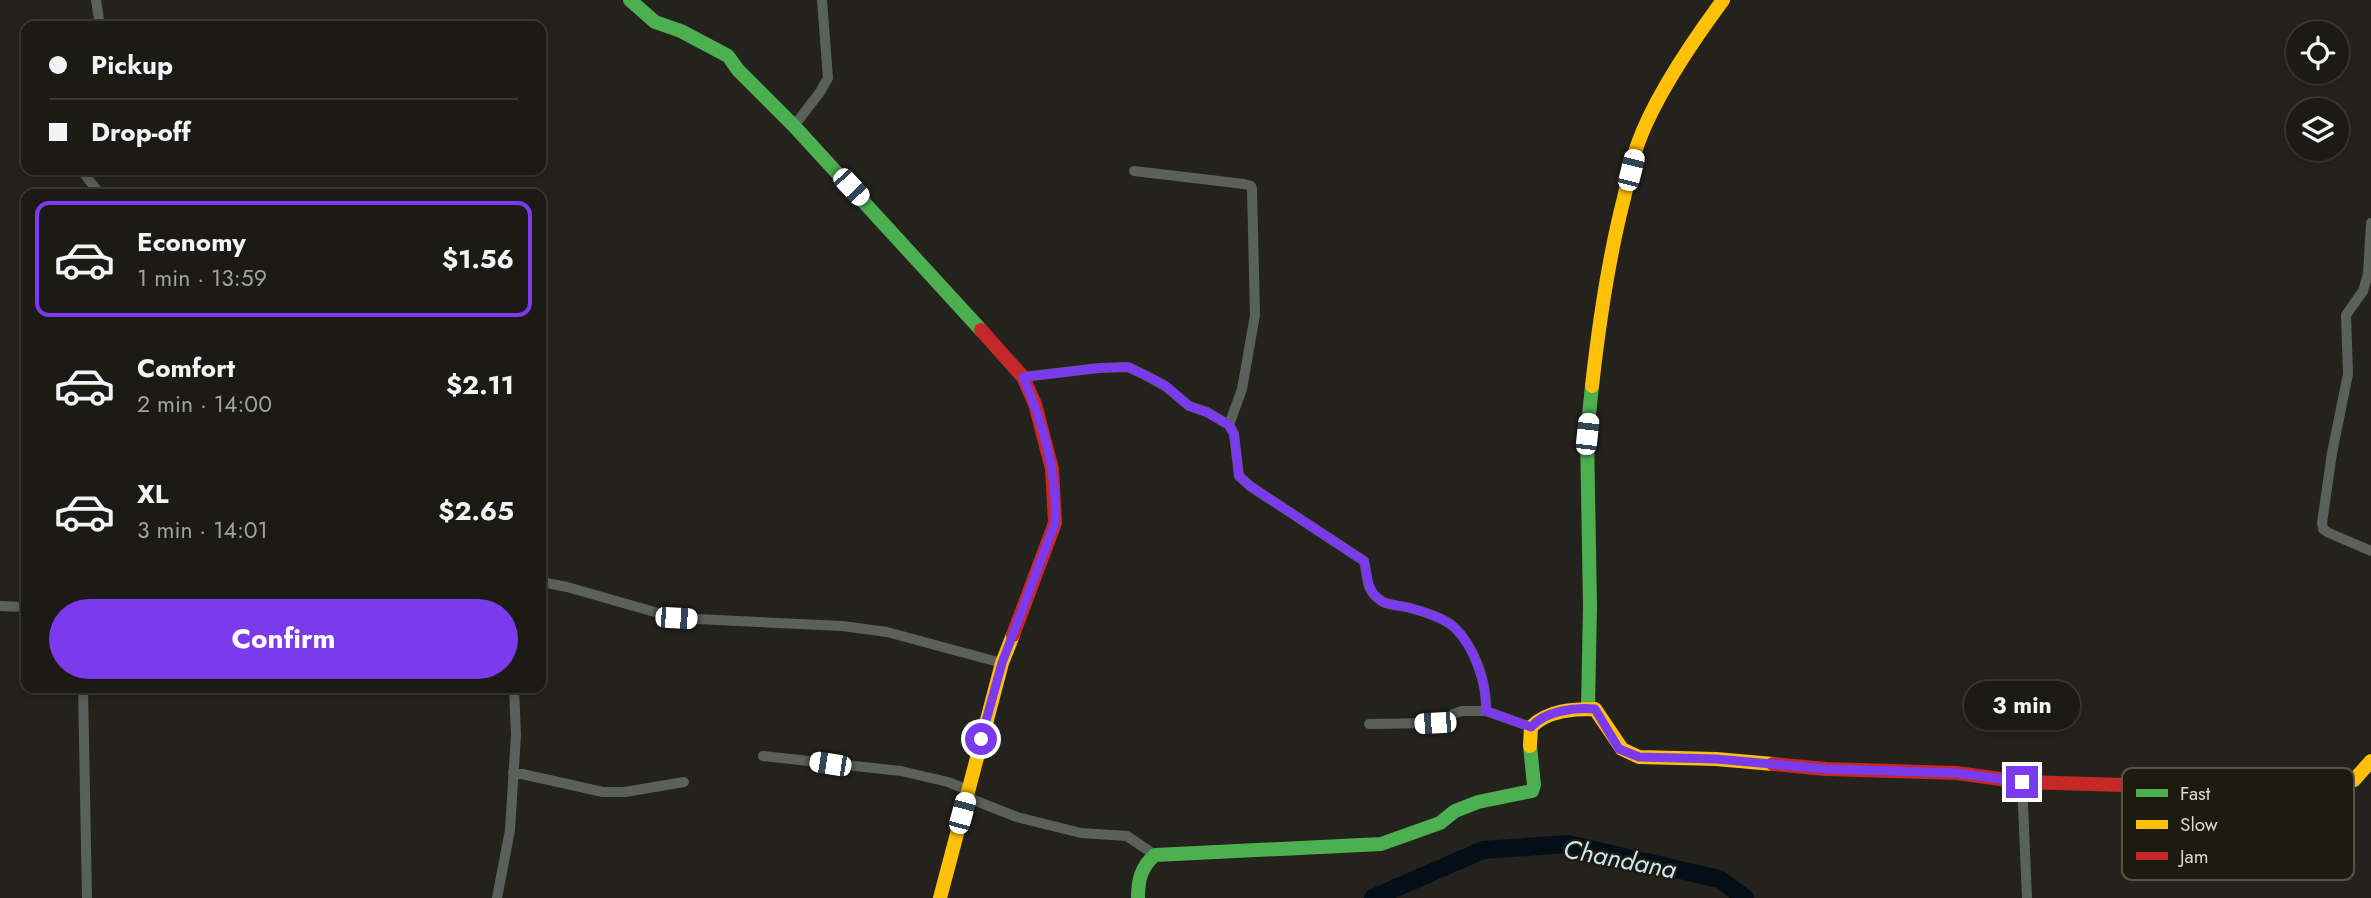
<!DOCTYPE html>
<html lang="en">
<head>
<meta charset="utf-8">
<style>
	body { margin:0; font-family:Jost,sans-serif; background:#282722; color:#f1f3f6; height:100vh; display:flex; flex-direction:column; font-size:26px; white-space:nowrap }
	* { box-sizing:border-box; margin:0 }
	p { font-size:23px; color:#a0a1a0 }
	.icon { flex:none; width:38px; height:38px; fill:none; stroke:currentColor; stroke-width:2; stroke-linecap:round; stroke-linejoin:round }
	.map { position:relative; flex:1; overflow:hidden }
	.side { position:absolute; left:21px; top:189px; width:525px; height:504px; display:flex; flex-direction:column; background:#1b1a15; border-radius:14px; box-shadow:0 4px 10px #0003,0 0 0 2px #393834 }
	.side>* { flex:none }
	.guide { position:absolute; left:21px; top:21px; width:525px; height:154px; border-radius:14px; box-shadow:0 4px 10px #0003,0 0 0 2px #393834; display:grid; align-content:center; height:154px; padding:0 28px; background:#1b1a15 }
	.tools { position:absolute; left:2286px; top:21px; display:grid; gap:14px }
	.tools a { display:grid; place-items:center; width:63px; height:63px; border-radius:50%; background:#1b1a15; box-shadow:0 4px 10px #0003,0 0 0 2px #393834; font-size:35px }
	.end { position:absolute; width:32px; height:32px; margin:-16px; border:9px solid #7c3aed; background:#fff; box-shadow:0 0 0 4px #fff }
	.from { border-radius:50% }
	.bubble { position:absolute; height:49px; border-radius:24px; background:#1b1a15; box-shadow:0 4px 10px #0003,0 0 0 2px #393834; font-size:23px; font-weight:700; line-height:49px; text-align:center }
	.car { position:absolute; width:21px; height:42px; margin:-21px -10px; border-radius:9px; box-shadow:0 0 5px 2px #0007; background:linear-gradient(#fff 24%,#345 0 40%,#fff 0 76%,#345 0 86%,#fff 0) }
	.guide b { display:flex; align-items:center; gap:24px; height:66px; font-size:26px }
	.guide b+b { border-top:2px solid #393834 }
	.guide i { width:18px; height:18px; background:#f1f3f6 }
	ul { padding:12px 0 0; list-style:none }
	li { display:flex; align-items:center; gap:21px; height:116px; margin:0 14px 10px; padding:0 14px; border:4px solid transparent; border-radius:14px }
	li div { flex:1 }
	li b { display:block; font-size:26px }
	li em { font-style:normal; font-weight:700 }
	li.current { border-color:#7c3aed }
	li>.icon { width:63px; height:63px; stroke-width:1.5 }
	.button { display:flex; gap:14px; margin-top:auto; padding:14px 28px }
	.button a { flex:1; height:80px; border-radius:42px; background:#7c3aed; color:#fff; font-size:28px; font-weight:700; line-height:80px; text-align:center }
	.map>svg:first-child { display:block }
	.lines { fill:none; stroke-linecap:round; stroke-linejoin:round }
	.river { stroke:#030f18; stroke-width:18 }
	.street { stroke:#5b605c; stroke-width:10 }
	.fast { stroke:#4caf50; stroke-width:14 }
	.slow { stroke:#ffc107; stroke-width:14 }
	.jam { stroke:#c62828; stroke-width:14 }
	.route { stroke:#7c3aed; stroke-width:9 }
	.labels { text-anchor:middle; stroke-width:5; stroke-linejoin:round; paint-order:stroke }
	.water-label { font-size:26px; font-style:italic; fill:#cbe6f6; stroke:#1d1a0f }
	.key { fill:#1d1a0f; stroke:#565349; stroke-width:2 }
	.key-label { font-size:19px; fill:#dad8d1 }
</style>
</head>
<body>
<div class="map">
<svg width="2371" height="898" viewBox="0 0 2371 898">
	<rect width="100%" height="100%" fill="#24221c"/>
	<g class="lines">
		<!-- river -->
		<path class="river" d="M1373,898L1483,850L1568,844L1719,879L1745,898"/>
		<!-- street -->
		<path class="street" d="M96,0L100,26
			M794,126L820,92L828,78L822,0
			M81,170L100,194
			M1134,171L1244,184L1251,186L1252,189L1255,315L1242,389L1229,425
			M2371,223L2368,274L2363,291L2346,315L2348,374L2332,453L2322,523L2323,529L2329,533L2371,551
			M1023,377L1099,368L1128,367L1145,375L1165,386L1189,406L1207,412L1229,425L1234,434L1239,476L1250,486L1364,561C1368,576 1365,589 1379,599C1386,606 1400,605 1410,608C1424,612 1442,617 1454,627C1475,647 1487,683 1486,711L1531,727
			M541,582L567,587L676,618L842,626L887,632L1002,663
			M0,606L26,607
			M83,688L87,898
			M1369,724L1435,723L1446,721L1453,714L1462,711H1486
			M763,756L901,771L948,782L968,790
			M513,772L603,792H625L684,782
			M2022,782L2027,898
			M966,797L1017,817L1081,833L1127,836L1155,855
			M497,898L510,830L516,735L514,688"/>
		<!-- fast -->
		<path class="fast" d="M630,0L655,22L681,31L728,56L738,70L794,126L981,330
			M1588,708L1590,606L1587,434L1592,386
			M1138,898C1138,880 1141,867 1155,855L1381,844L1440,823L1455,811L1478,802L1532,791L1534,785L1530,746"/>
		<!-- slow -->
		<path class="slow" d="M1592,386C1599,323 1608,260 1624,198C1628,181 1631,163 1637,146C1654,97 1692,42 1723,0
			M1530,746L1531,727C1548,710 1573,709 1595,709L1622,749L1639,757L1716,759L1773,764
			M2201,783L2340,785L2354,780L2371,761
			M940,898L1002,663L1013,635"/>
		<!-- jam -->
		<path class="jam" d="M981,330L1023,377L1035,404L1052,469L1055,523L1013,635
			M1773,764L1826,769L1957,773L2022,782L2123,785L2201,783"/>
	</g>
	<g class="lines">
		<!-- route -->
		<path class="route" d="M981,739L1002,663L1055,523C1058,473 1043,423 1023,377L1099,368L1128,367L1145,375L1166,386L1189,406L1206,412L1229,425L1234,434L1239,476L1250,486L1364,561C1368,575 1366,589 1379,599C1386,606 1400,605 1410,608C1424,612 1442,617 1454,627C1474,646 1487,684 1486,711L1531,727C1545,711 1574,707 1595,709L1619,749L1639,757L1716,759L1826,769L1957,773L2022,782"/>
	</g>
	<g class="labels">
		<!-- water labels -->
		<g class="water-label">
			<text transform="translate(1620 859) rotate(11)" y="9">Chandana</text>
		</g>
	</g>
	<!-- legend -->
	<rect x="2122" y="768" width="232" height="112" rx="10" class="key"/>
	<rect x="2136" y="789" width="32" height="8" fill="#4caf50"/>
	<rect x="2136" y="820" width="32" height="9" fill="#ffc107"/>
	<rect x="2136" y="852" width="32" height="8" fill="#c62828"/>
	<g class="key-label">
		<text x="2180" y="800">Fast</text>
		<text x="2180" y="831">Slow</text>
		<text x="2180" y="863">Jam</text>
	</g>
</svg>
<div class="tools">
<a><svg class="icon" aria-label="locate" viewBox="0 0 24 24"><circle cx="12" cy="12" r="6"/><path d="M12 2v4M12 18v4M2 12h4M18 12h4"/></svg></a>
<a><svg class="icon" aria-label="layers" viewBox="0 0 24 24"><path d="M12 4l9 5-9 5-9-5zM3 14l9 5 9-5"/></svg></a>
</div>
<i class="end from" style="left:981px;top:739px"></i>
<i class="end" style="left:2022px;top:782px"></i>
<div class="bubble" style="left:1964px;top:681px;width:116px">3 min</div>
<i class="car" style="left:1631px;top:170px;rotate:14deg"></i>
<i class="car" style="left:851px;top:187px;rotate:137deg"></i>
<i class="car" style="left:1587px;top:434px;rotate:6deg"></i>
<i class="car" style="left:676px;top:618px;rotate:93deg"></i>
<i class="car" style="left:1435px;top:723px;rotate:267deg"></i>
<i class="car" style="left:830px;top:764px;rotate:279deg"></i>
<i class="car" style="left:962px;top:813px;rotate:15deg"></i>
<div class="guide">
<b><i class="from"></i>Pickup</b>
<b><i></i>Drop-off</b>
</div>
<section class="side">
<ul>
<li class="current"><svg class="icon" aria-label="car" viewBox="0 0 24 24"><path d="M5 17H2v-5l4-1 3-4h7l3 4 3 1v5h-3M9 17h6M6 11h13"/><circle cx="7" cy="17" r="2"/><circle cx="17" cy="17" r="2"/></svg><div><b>Economy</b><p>1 min · 13:59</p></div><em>$1.56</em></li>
<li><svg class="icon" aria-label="car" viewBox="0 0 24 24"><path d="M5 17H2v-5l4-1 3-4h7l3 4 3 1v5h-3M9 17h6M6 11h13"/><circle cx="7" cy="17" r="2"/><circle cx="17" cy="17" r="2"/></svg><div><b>Comfort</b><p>2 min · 14:00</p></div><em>$2.11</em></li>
<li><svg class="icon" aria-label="car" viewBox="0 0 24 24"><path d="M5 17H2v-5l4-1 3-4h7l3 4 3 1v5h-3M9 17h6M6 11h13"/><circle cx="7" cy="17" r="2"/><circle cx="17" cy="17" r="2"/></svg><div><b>XL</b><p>3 min · 14:01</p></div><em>$2.65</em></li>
</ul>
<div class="button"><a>Confirm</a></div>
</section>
</div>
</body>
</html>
